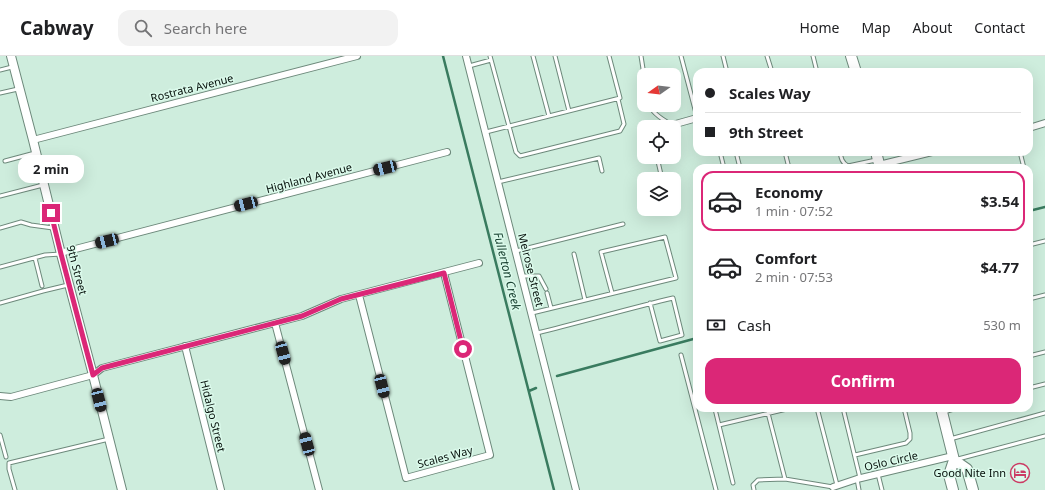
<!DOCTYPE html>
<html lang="en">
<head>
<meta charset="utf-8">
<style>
	body { margin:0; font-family:"Noto Sans",sans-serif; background:#f2f2f2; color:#202124; height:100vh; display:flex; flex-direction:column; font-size:15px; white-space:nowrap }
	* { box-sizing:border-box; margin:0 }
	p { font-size:13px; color:#757577 }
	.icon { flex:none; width:22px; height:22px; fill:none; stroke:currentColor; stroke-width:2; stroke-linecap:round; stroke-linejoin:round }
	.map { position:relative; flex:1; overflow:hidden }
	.sheet { position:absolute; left:693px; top:108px; width:340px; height:248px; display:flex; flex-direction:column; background:#fff; border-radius:12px; box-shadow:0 4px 16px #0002 }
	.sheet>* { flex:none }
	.banner { position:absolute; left:693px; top:12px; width:340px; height:88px; border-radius:12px; box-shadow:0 4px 16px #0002; display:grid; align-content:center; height:88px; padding:0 12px; background:#fff }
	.needle { width:26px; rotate:256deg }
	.tools { position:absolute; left:637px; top:12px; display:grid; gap:8px }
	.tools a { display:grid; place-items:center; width:44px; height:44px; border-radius:8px; background:#fff; box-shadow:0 4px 16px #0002; font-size:20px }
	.end { position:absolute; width:18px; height:18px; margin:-9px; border:5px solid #db2777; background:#fff; box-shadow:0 0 0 2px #fff }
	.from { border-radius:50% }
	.bubble { position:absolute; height:28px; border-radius:12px; background:#fff; box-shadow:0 4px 16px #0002; font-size:13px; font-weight:700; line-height:28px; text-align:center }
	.car { position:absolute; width:12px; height:24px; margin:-12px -6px; border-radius:5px; box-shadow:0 0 3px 1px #0007; background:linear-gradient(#222 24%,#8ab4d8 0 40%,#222 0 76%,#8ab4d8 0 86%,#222 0) }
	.banner b { display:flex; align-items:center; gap:14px; height:38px; font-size:15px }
	.banner b+b { border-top:1px solid #e0e0e0 }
	.banner i { width:10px; height:10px; background:#202124 }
	ul { padding:7px 0 0; list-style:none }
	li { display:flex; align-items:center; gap:12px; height:60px; margin:0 8px 6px; padding:0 4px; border:2px solid transparent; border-radius:12px }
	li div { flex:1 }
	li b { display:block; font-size:15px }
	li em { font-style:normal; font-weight:700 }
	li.on { border-color:#db2777 }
	li>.icon { width:36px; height:36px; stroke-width:1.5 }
	.pay { display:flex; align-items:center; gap:10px; height:44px; padding:0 12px; font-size:15px }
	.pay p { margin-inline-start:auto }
	.button { display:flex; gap:8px; margin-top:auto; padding:8px 12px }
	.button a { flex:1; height:46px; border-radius:12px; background:#db2777; color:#fff; font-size:16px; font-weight:700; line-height:46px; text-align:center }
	header { display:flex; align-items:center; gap:24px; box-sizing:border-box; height:56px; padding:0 20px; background:#fff; border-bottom:1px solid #e0e0e0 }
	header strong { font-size:19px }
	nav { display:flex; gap:22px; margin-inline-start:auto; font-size:14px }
	.search { width:280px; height:36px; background:#f2f2f2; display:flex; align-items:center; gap:10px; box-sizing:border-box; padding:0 14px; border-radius:12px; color:#757577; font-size:15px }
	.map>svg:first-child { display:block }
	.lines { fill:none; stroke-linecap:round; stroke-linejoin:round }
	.stream { stroke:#397b5f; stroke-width:2.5 }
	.service-casing { stroke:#6d897b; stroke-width:5 }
	.minor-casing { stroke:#6d897b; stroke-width:8 }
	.tertiary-casing { stroke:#6d897b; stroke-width:10 }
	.primary-casing { stroke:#6d897b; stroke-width:12 }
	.service { stroke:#fff; stroke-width:3 }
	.minor { stroke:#fff; stroke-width:6 }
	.tertiary { stroke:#fff; stroke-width:8 }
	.primary { stroke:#fff; stroke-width:10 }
	.route { stroke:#db2777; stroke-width:5 }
	.labels { text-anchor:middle; stroke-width:3; stroke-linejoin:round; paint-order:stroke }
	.street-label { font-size:11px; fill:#050f0a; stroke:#dbfaeb }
	.poi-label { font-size:11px; fill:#050f0a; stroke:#dbfaeb; text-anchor:end }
	.water-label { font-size:12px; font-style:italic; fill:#194131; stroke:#dbfaeb }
</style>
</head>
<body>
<header>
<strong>Cabway</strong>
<div class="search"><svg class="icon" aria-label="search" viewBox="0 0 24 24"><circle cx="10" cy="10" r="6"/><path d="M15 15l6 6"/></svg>Search here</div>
<nav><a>Home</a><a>Map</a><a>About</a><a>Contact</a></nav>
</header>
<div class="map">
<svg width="1045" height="434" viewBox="0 0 1045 434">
	<rect width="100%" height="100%" fill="#ceeddd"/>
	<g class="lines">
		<!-- stream -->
		<path class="stream" d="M443,0L554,434
			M1029,155L1045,151
			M557,320L697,282
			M529,335L536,332"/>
		<!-- service casing -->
		<g class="service-casing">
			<path id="service" d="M490,0L516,96L520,100L620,75L624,68L618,43
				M533,0L549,60
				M555,0L569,55
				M641,0L644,19
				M681,0L697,61
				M723,0L727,16
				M767,0L772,16
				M813,0L817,16
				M469,10L491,4
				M0,14L12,11
				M0,37L18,33
				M650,49C651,57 665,65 672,69L671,70
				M486,76L620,42L609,0
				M720,96L724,112
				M736,96L740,112
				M785,96L789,112
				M840,96C841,102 842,107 848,110L876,104
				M1020,96L1024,112
				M657,101L662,123
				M5,105L35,97
				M870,112L878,110
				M498,126L599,102L602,115
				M0,140L43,129
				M0,172L21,166L31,169L53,172
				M1029,189L1045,185
				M516,195L623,168
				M574,198L585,244
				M35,202L42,230
				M0,211L45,199L61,198
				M522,220H539L546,233
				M547,237L551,252
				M1029,243L1045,239
				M0,247L43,235L68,229
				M532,257L676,222L665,181L601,196L612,237
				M537,277C582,266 627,253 673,242L682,279L660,285L650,247
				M681,299L716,434
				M1029,300L1045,296
				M1029,332L1045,328
				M817,352L837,429
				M843,352L860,422
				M715,353L733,427
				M944,356L957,352
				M768,357L785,423
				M719,369L791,352
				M0,379L6,401
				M950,383L1045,357
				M855,399L906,387L910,383V377L904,352
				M958,403L1045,380
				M878,418L882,434
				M857,423L859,434
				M15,434L9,413V407L109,383
				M754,434L753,429L758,424L785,423L833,431"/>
		</g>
		<!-- minor casing -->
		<g class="minor-casing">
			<path id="minor" d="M466,0L576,434
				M672,69L697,62
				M1029,72L1045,67
				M33,84L357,0
				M879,109L932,96
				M60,197L447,96
				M359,239L406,422L490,399L444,217
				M275,267L319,434
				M185,290L221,434
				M0,340L11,341L93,319L102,312L302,260L341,243L479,207
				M833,431L857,423L953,400"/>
		</g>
		<!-- tertiary casing -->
		<g class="tertiary-casing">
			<path id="tertiary" d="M11,0L33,84L61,198L93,319L122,434"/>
		</g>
		<!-- primary casing -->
		<g class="primary-casing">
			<path id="primary" d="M851,0L856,16
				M876,96L880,112
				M941,352L954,404L949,419L953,434
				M954,404L967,413L973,434"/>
		</g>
		<!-- service -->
		<use href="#service" class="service"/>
		<!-- minor -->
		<use href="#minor" class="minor"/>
		<!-- tertiary -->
		<use href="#tertiary" class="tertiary"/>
		<!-- primary -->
		<use href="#primary" class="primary"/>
	</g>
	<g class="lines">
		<!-- route -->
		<path class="route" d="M51,157L61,198L93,319L102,312L302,260L341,243L444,217L463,293"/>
	</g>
	<!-- icons -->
	<defs>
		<g id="hotel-ring" transform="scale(1)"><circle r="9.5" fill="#dbfaeb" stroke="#cb3c64" stroke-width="1.5"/><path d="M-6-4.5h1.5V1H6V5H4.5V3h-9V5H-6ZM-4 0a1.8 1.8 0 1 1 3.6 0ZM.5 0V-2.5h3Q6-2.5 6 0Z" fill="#cb3c64"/></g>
	</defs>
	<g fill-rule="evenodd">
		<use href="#hotel-ring" x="1020" y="417"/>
	</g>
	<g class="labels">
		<!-- street labels -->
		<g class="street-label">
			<text transform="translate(192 32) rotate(-14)" y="4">Rostrata Avenue</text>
			<text transform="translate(309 122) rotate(-15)" y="4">Highland Avenue</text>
			<text transform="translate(77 214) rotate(75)" y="4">9th Street</text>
			<text transform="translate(531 214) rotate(76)" y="4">Melrose Street</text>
			<text transform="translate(213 360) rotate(76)" y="4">Hidalgo Street</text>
			<text transform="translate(445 401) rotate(-15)" y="4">Scales Way</text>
			<text transform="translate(891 405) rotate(-13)" y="4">Oslo Circle</text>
		</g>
		<!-- poi labels -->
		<g class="poi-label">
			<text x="1006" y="421">Good Nite Inn</text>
		</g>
		<!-- water labels -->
		<g class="water-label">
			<text transform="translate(507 215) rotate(76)" y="4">Fullerton Creek</text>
		</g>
	</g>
</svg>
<div class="tools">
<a><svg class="needle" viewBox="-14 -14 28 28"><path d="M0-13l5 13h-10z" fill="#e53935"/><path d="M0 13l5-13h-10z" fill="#757577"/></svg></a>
<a><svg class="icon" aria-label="locate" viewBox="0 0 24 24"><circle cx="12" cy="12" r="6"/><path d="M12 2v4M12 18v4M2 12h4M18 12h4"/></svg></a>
<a><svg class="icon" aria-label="layers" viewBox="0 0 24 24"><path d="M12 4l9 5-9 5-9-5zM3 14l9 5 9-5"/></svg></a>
</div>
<i class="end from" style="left:463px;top:293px"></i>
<i class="end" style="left:51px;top:157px"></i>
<div class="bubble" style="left:18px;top:99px;width:66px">2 min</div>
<i class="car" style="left:385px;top:112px;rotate:256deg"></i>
<i class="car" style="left:246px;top:148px;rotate:255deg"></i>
<i class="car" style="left:107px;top:185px;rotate:256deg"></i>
<i class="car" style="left:283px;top:297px;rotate:165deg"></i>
<i class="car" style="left:382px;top:330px;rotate:166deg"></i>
<i class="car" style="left:99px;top:344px;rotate:166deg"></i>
<i class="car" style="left:307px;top:388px;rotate:345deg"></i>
<div class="banner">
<b><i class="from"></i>Scales Way</b>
<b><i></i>9th Street</b>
</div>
<section class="sheet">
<ul>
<li class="on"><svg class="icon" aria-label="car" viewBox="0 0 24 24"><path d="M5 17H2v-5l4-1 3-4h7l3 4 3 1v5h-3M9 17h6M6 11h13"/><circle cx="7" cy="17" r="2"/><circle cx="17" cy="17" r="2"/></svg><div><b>Economy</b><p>1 min · 07:52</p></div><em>$3.54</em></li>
<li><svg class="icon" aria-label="car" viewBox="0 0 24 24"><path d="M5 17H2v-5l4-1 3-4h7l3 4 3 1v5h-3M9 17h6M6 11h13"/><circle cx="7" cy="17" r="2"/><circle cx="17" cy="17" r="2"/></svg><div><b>Comfort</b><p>2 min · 07:53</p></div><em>$4.77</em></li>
</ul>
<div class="pay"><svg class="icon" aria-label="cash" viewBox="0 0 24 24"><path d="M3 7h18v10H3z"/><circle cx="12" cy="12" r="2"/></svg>Cash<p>530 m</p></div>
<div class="button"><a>Confirm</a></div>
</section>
</div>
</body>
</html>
